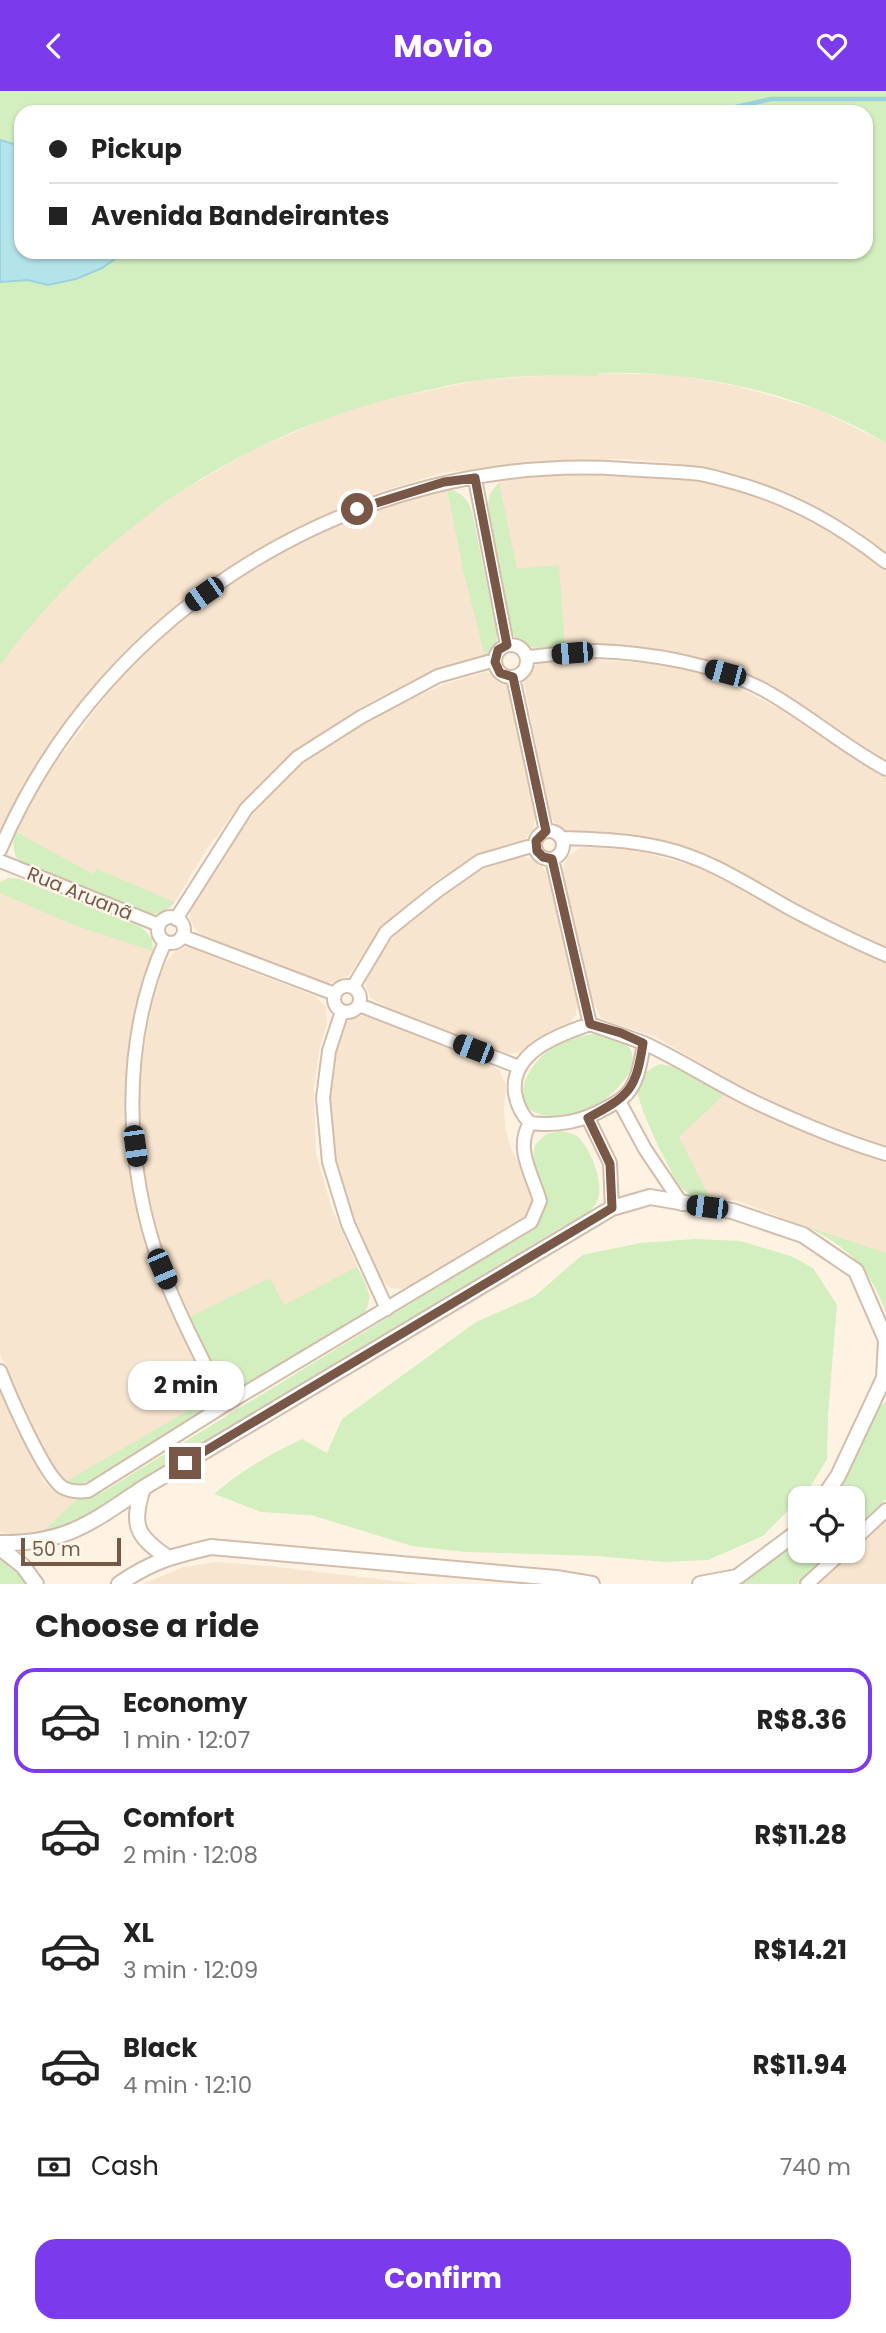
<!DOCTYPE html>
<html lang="en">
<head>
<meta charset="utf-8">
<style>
	body { margin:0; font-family:Poppins,sans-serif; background:#f2f2f2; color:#222; height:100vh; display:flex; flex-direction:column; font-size:26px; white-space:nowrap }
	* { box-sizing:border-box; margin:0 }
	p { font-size:23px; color:#767676 }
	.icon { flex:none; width:38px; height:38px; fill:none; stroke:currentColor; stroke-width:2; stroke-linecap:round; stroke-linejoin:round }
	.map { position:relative; height:1493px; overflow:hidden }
	.panel { display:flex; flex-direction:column; background:#fff; flex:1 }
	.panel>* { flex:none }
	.hud { position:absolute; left:14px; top:14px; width:859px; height:154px; border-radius:21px; box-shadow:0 2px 5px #0004; display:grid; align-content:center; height:154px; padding:0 35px; background:#fff }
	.tools { position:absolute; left:788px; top:1395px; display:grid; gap:14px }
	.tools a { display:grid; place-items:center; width:77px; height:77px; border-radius:14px; background:#fff; box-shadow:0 2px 5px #0004; font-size:35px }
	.scale { position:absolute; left:21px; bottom:18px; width:100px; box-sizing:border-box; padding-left:7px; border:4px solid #795746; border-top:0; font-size:19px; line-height:24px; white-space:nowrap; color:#795746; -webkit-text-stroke:5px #fff7eb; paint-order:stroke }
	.end { position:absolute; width:32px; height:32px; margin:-16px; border:9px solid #795746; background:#fff; box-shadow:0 0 0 4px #fff }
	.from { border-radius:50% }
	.bubble { position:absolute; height:49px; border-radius:21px; background:#fff; box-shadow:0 2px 5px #0004; font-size:23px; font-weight:700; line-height:49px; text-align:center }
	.car { position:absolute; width:21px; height:42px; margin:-21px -10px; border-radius:9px; box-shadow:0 0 5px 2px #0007; background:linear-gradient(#222 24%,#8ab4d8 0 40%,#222 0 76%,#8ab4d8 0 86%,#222 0) }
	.hud b { display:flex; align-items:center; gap:24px; height:66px; font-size:26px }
	.hud b+b { border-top:2px solid #e0e0e0 }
	.hud i { width:18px; height:18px; background:#222 }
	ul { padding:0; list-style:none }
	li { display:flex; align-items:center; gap:21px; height:105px; margin:0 14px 10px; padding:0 21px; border:4px solid transparent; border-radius:21px }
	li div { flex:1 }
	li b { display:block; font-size:26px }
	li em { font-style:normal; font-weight:700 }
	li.current { border-color:#7c3aed }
	li>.icon { width:63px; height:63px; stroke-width:1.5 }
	h2 { padding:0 35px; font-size:32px; line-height:84px }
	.pay { display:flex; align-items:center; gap:18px; height:77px; padding:0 35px; font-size:26px }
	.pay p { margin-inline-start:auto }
	.action { display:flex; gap:14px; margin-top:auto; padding:14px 35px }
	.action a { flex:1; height:80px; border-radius:21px; background:#7c3aed; color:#fff; font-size:28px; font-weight:700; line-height:80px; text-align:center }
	header { display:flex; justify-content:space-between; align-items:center; height:91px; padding:0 35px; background:#7c3aed; color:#fff; font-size:32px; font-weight:700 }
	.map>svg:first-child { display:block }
	.residential { fill:#f7e5d0 }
	.green { fill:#d3eebf; fill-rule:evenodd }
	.water { fill:#b5e3ea; stroke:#9ad3dd; stroke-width:2 }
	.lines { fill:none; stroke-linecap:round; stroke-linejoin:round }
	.stream { stroke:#9ad3dd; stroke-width:4.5 }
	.minor-casing { stroke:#d3bcaa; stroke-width:16 }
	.tertiary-casing { stroke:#d3bcaa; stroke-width:18 }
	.minor { stroke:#fff; stroke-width:12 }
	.tertiary { stroke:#fff; stroke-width:14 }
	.route { stroke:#795746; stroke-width:9 }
	.labels { text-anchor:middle; stroke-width:5; stroke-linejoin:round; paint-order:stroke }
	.street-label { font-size:19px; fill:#795746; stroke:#fff7eb }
</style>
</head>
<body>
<header><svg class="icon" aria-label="back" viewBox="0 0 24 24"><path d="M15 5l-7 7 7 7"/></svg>Movio<svg class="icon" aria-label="heart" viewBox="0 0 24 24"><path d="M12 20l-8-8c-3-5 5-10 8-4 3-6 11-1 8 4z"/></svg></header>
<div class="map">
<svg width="886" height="1493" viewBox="0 0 886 1493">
	<rect width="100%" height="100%" fill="#fef3e3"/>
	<!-- residential -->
	<path class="residential" d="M598,282L675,284L737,295L819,319L886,352V461L854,437L797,405L740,384L673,372L624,368L540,370L442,382L396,396L358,409L292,439L218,484L177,516L95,595L56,644L28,689L0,742V575L41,520L123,441L185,398L251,360L320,330L355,318L393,307L479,289L559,284L597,285Z
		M552,383L651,384L714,393L745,402L801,423L828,437L872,468L886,480V671L859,654L781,600L724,575L691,566L646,559L607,555L533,557L517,550L511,536L489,436L492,435L488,415L489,404L499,392L510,387Z
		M438,399H454L464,406L470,415L496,536L497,550L490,563L409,592L363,615L314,647L275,679L236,719L205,761L173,814L163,822L148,823L20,771L16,767L13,752L16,741L32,708L54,674L111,598L145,562L177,533L215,502L271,467L361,423Z
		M585,568L660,573L714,586L737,596L782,619L853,668L886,687V857L823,828L736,777L697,761L642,746L571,742L557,735L550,725L524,592L530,579L539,572Z
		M486,581L500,586L506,592L510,603L536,726L533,738L525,749L473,768L435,790L385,833L349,884L338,891L324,892L202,844L194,837L190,828V815L226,756L271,702L295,679L342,644L398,612L451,591Z
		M582,756L634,759L698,776L745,797L833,849L886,872V1056L787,1019L746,999L654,945L611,932L600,925L592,908L563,785V777L568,765Z
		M520,765L537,769L547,782L578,911L576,924L570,933L548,943L523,961L508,963L391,919L371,907L366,896V884L373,872L404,833L450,797L479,780Z
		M9,787L19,788L136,834L145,839L152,848L153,860L140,906L126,984V1017L135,1112L148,1160L166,1209L210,1302L206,1318L99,1385L75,1394L65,1391L56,1383L16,1302L0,1263V791Z
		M188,856L315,905L326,916L327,933L320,956L314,997L316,1062L331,1115L370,1205L365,1222L239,1297L228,1294L217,1283L180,1207L159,1150L145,1083L139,1013L140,986L146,946L154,904L165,872L177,858Z
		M366,924L489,972L500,980L506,994L504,1020L506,1040L511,1057L531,1098L533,1109L530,1119L522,1129L411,1195L402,1198L390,1197L379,1186L356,1139L336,1082L328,1006L332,973L340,939L346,932L353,926Z
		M660,973L678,977L740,1011L802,1041L886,1072V1222L880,1204L867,1180L852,1165L825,1144L739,1110L691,1104L680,1096L672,1083L639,1008L638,1002L646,981Z
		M0,1299L44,1391L55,1401L77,1408L39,1444L21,1445L0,1441Z
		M886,1428V1493H817L829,1481Z
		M216,1471L270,1475L419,1493H143L183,1476Z"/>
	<!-- green -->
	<path class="green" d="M0,0H886V352C801,301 697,279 598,282V285C559,284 520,284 481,289C462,291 442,296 423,300C251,337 103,432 0,575ZM21,21H866V161H21Z
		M499,392L517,478L559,474L565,556C545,556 523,562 512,541L489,436L492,435C488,418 485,404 499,392Z
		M447,398C460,400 468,408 472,421L497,543L496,553L485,565L464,483Z
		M16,741L93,783L97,778L175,811L163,822L151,823L25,775C12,765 12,755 16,741Z
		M9,787L19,788L141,836L152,848L153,860L74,834L0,802V791Z
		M596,943C673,949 613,1024 558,1025C501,1027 523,974 555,955C568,947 581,944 596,943Z
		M660,973L678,977L725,1003L679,1046L709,1106C700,1106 691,1106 684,1099C673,1090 638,1015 638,1001C638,987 648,978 660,973Z
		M560,1040C567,1041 575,1042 580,1048C592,1061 607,1098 595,1114C587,1126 570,1131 558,1138L167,1377L70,1434L39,1444L77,1408L101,1402L529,1140C569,1104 526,1089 535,1054L546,1043Z
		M805,1135L886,1162V1222C870,1177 849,1156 805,1135Z
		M695,1148L740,1150L791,1165L813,1177L837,1214L828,1324L827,1368L809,1398L763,1445L708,1469L664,1471L597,1465L465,1461L412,1455L311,1424L261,1421L214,1403C241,1380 270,1363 302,1348L327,1362L342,1328L476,1231L535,1205L582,1164L640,1152Z
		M357,1176C367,1194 377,1211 359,1227L244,1296C232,1298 224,1292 217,1283L189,1226L270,1187L284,1214Z
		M210,1307L206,1318L198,1326L91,1390L75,1394L65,1391Z
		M886,1312V1408L852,1440V1407H831L879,1314Z
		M800,1445V1460H832L797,1493H726Z
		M0,1467L15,1479L27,1493H0Z"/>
	<!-- water -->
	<path class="water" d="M0,49L21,55V161H125L102,177L76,188L48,194L28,189L0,191Z"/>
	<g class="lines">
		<!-- stream -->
		<path class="stream" d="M714,21L771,8H886"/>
		<!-- minor casing -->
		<g class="minor-casing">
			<path id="minor" d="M475,388L507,554
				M495 570a16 16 0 1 1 32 0a16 16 0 1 1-32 0Z
				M527,566C550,564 574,560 597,560C652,562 715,573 764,599C806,622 843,655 886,678
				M513,586L546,740
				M535 754a14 14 0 1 1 28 0a14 14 0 1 1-28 0Z
				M562,747C596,748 629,749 663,757C710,768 748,794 789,817C821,834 853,850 886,864
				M0,759C104,515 361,360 625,378C650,380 675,380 700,383C712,385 724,389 736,392C793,408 840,435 886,471
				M552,768L590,933
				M0,770L159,834
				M158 839a13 13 0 1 1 26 0a13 13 0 1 1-26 0Z
				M176,828L246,718L298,666L361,626L438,585L495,569
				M182,845L335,903
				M165,851C120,951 124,1077 162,1179C179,1225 203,1269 225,1314
				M334 908a13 13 0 1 1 26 0a13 13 0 1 1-26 0Z
				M353,896L386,841L437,800L480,770L535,754
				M359,914L519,976
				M342,920L329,960L323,1007L329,1071L348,1133L387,1218
				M590,933L644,952C641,968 639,986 630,999C625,1007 616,1012 608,1016C582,1031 559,1035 530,1032C521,1023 517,1014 515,1002C510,961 558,944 590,933Z
				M644,952C683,970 720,995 759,1013C800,1032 843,1050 886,1063
				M619,1010L645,1058L682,1113
				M588,1027L610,1072L612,1117
				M0,1280C9,1303 44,1384 62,1396C70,1401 79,1401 88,1400L225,1314L531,1131L540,1110C533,1084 514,1058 530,1032
				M852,1451L886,1419
				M807,1493L843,1460"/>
		</g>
		<!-- tertiary casing -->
		<g class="tertiary-casing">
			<path id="tertiary" d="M143,1397C131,1434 136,1445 167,1466
				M0,1452C65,1453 91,1432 143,1397L612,1117L650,1106L732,1120L803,1144L856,1180L886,1249L884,1287L838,1385L823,1407
				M0,1457L23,1475L36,1493
				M119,1493C152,1470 173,1465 211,1456L556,1487L592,1493
				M700,1493L737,1486L800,1439"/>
		</g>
		<!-- minor -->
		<use href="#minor" class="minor"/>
		<!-- tertiary -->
		<use href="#tertiary" class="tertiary"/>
	</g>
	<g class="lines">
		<!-- route -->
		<path class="route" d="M185,1372L612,1117L610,1073L588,1027C629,1005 636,999 643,952L621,942L590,933L552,768L543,766L537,760L536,750L546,740L513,586L500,582L495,571L498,559L507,554L475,387L444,391L357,418"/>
	</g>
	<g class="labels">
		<!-- street labels -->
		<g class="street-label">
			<text transform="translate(80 802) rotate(22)" y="7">Rua Aruanã</text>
		</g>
	</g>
</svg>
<div class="tools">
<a><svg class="icon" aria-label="locate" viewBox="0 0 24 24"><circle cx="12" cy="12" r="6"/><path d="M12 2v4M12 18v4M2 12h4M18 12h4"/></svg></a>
</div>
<div class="scale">50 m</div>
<i class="end from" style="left:357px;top:418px"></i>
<i class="end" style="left:185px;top:1372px"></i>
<div class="bubble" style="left:128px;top:1270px;width:116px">2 min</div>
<i class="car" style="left:204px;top:503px;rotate:235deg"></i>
<i class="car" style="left:572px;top:562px;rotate:265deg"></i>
<i class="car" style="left:725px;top:582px;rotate:285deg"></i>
<i class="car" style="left:473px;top:958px;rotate:291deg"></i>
<i class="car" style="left:135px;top:1055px;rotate:172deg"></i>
<i class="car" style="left:707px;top:1116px;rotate:277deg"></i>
<i class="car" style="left:162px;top:1178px;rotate:157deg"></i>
<div class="hud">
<b><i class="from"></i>Pickup</b>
<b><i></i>Avenida Bandeirantes</b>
</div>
</div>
<section class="panel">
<h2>Choose a ride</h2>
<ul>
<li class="current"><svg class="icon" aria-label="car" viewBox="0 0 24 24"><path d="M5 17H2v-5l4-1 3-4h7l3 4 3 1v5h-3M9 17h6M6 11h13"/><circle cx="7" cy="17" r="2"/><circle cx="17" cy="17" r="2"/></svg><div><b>Economy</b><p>1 min · 12:07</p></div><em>R$8.36</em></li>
<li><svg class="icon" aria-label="car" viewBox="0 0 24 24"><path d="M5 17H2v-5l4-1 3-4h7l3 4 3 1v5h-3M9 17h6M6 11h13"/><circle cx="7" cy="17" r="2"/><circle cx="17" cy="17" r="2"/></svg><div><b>Comfort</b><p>2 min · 12:08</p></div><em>R$11.28</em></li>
<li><svg class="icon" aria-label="car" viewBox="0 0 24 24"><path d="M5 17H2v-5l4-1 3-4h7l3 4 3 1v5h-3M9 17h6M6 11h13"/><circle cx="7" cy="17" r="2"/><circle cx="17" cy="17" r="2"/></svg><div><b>XL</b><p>3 min · 12:09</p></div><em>R$14.21</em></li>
<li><svg class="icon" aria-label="car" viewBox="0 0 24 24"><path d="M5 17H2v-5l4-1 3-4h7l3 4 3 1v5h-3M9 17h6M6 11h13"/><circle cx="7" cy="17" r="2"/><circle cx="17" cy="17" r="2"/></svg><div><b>Black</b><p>4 min · 12:10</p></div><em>R$11.94</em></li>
</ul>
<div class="pay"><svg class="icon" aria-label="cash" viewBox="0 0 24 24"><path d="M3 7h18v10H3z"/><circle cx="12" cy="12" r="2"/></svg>Cash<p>740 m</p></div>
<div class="action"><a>Confirm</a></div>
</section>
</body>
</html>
